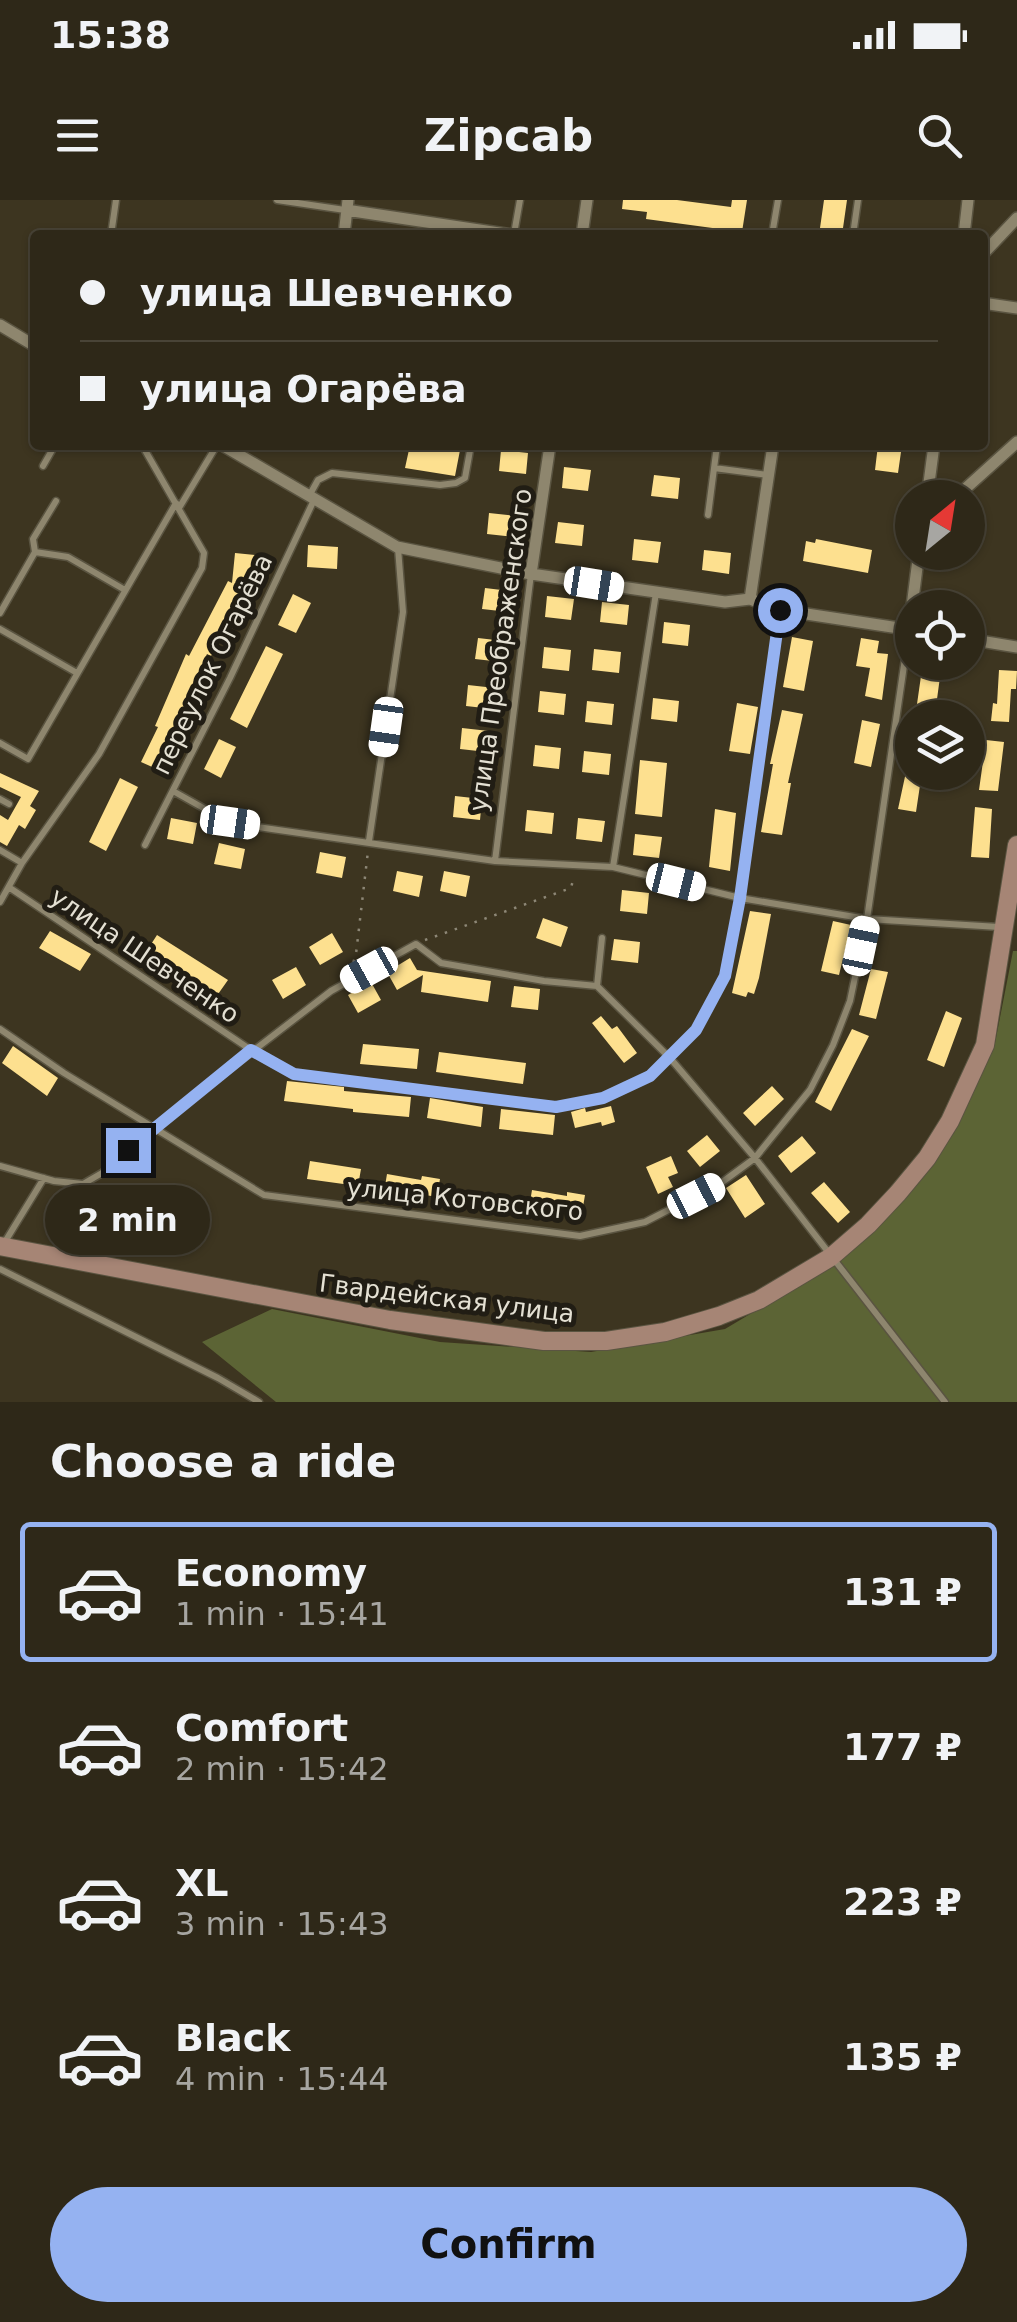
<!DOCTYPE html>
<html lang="en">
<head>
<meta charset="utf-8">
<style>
	body { margin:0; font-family:"DejaVu Sans",sans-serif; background:#3a3425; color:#f1f3f6; height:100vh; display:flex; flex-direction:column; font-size:38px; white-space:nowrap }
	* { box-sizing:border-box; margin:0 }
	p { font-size:32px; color:#a7a6a2 }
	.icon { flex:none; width:55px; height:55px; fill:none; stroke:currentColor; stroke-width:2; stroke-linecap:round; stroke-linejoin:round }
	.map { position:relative; height:1202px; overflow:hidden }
	.panel { display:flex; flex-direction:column; background:#2e2818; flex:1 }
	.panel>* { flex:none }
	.top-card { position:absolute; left:30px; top:30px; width:958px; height:220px; border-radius:10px; box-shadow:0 2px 8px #0004,0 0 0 2px #494437; display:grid; align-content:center; height:220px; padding:0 50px; background:#2e2818 }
	.needle { width:65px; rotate:30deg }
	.controls { position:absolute; left:895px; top:280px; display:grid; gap:20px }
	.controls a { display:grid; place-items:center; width:90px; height:90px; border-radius:50%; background:#2e2818; box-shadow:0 2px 8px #0004,0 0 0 2px #494437; font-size:50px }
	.end { position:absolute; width:45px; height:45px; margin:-22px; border:12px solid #95b2f1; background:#111; box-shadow:0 0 0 5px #111 }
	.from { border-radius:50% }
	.bubble { position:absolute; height:70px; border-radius:35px; background:#2e2818; box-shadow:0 2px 8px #0004,0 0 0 2px #494437; font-size:32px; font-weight:700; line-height:70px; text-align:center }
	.car { position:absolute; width:30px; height:60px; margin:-30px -15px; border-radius:12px; box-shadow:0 0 8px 2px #0007; background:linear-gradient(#fff 24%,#345 0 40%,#fff 0 76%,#345 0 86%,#fff 0) }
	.top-card b { display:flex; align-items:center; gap:35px; height:95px; font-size:38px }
	.top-card b+b { border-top:2px solid #494437 }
	.top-card i { width:25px; height:25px; background:#f1f3f6 }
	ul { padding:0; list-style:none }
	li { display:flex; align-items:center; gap:30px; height:140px; margin:0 20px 15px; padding:0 30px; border:5px solid transparent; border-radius:10px }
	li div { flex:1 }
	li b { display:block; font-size:38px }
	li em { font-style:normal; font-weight:700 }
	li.active { border-color:#95b2f1 }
	li>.icon { width:90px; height:90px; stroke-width:1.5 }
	h2 { padding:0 50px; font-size:45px; line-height:120px }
	.button { display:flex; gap:20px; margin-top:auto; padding:20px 50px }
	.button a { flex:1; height:115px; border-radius:60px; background:#95b2f1; color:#111; font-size:40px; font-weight:700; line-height:115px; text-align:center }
	.status { display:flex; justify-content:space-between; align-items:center; height:70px; padding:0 50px; background:#2e2818; direction:ltr }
	.status svg { height:28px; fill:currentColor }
	header { display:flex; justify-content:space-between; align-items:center; height:130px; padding:0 50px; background:#2e2818; font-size:45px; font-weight:700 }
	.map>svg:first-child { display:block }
	.green { fill:#5c6435 }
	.building { fill:#fde08f }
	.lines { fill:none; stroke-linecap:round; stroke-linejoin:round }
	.lane-casing { stroke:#5a5441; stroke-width:9 }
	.street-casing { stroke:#5a5441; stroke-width:14 }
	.secondary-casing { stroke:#5a5441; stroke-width:20 }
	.path { stroke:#8d8776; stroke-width:2.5; stroke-dasharray:2.5 8; stroke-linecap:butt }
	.lane { stroke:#8e866e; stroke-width:6 }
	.street { stroke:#8e866e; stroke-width:11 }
	.secondary { stroke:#a68575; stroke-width:18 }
	.route { stroke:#95b2f1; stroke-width:12 }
	.labels { text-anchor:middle; stroke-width:10; stroke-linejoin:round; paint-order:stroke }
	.street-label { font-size:25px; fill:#e4e0d3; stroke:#211d14 }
</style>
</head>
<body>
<div class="status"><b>15:38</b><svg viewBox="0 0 49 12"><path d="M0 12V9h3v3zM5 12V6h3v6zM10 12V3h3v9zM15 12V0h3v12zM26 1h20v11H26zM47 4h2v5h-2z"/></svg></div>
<header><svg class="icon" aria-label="menu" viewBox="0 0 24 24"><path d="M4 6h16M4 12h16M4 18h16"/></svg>Zipcab<svg class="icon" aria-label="search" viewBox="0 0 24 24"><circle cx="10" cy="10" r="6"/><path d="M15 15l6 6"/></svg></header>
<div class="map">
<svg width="1017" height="1202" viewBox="0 0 1017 1202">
	<rect width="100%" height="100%" fill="#3d3520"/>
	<!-- green -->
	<path class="green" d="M1013,751H1017V1202H276L202,1142L272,1109L440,1142L591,1152L725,1129L841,1060L954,933L995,843Z"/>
	<!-- building -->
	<path class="building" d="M623,0H677L731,7L732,0H747L742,32L646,19L647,12L622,9Z
		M824,0H847L842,35H819Z
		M410,245H461L455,276L405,268Z
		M878,245H902L898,273L875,270Z
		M501,250L528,253L526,274L499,271Z
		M564,267L591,270L588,291L562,288Z
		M654,275L680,278L678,299L651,296Z
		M489,313L516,316L514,337L487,334Z
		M558,322L584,325L582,346L555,343Z
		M634,339L661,342L658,363L632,360Z
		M816,339L872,350L868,373L803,361L806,341L815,343Z
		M308,345L338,347L337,369L307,367Z
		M704,350L731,353L729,374L702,370Z
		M235,353L255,355L253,378L211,456L207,454L184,502L188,504L159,570L141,562L158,527L155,526L186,454L189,456L228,381L232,383Z
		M485,388L511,391L509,412L482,409Z
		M293,394L311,403L296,433L278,425Z
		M547,396L574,399L571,420L545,417Z
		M602,402L629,405L627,425L600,422Z
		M664,422L690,425L688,446L662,443Z
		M792,437L813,441L804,491L783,487Z
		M478,438L504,441L502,462L475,459Z
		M861,438L879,441L877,453L888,454L882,500L865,496L870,468L856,466Z
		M266,446L283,454L247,528L230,519Z
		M544,447L571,450L569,471L542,468Z
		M594,449L621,452L619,473L592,470Z
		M923,462H942L935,514L916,511Z
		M999,470L1017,471L1016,489H1011L1009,522L991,521L993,503L997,504Z
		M468,485L495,488L493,509L466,506Z
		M540,491L566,494L564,515L538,512Z
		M653,498L679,501L677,522L651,519Z
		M587,501L614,504L612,525L585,522Z
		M737,503L758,507L750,554L729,551Z
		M782,510L803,514L788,583H791L782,635L761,632L773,564H770Z
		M862,520L880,524L871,567L854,563Z
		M462,528L489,531L487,552L460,549Z
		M219,539L236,547L221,578L204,569Z
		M986,540L1004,542L998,591L979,590Z
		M535,545L561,548L559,569L533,566Z
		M584,551L611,554L609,575L582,572Z
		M640,560L667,563L662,617L635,614Z
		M906,572H922L916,612L898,609Z
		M0,573L39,591L30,606L36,610L25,629L19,625L7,646L0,642V615L8,620L21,597L0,587Z
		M120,578L138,587L106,651L89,642Z
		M455,596L482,599L480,620L453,617Z
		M975,607L992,609L989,658L971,657Z
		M715,609L736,613L730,671L709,667Z
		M527,610L554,613L552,634L525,631Z
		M171,618L197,623L193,644L167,639Z
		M578,618L605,621L602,642L576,639Z
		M635,634L662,637L659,658L633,655Z
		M219,643L245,649L241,669L214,664Z
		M320,652L346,657L342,678L316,673Z
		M397,671L423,676L419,697L393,691Z
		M444,671L470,676L466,697L440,691Z
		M622,690L649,693L647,714L620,711Z
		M750,711L771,714L759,778L754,794L748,792L746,797L732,793Z
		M543,718L568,727L561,747L536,738Z
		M833,721L851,725L839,775L821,771Z
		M50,731L91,754L80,771L39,748Z
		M332,733L343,752L320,765L309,747Z
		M157,735L228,780L216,797L146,752Z
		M614,739L640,742L638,763L611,760Z
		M410,758L417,770L491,781L488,802L421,792L423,775L397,790L387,772Z
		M296,767L306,785L283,799L272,780Z
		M871,769L888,772L876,819L859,815Z
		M371,782L381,800L358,813L348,795Z
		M514,786L540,789L538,810L511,807Z
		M946,811L962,818L944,867L927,860Z
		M601,816L612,829L617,826L637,853L624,863L592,823Z
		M852,829L869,836L831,911L815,902Z
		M363,844L419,849L417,869L360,864Z
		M13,846L58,878L47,896L2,863Z
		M439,852L526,863L523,884L436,872Z
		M287,881L344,887V891L411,897L409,917L353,912V909L284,901Z
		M772,886L784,899L755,926L743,913Z
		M430,898L483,907L481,927L427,918Z
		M611,906L615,922L602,926L601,922L575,928L571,912L585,908L586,912Z
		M501,909L555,915L553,935L499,929Z
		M707,935L720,951L700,967L687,951Z
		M802,936L816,953L791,973L778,956Z
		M671,956L678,973L668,977L673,987L658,994L646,967Z
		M310,961L361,969L358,986L307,979Z
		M387,974L421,980L422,976L440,979L437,997L402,991V995L384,992Z
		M746,975L765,1004L745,1018L726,988Z
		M824,982L850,1012L838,1023L811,993Z
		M532,990L567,996V992L585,995L582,1013L547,1007L546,1011L529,1008Z"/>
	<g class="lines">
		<!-- lane casing -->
		<g class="lane-casing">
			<path id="lane" d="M277,0L345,10
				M514,34L520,0
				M111,35L116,0
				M772,35L778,0
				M853,35L858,0
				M43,266L55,245
				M714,268L768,275
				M309,296L318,280L332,273L440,285L456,283L465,278L471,245
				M179,308L217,245
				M708,315L717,245
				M35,352L33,339L56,301
				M0,413L35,352L68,357L125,390
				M0,429L77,473
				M0,543L28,559L176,303
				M173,591L230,623L495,661L613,667L740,698L867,719L999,727
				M0,599L9,604
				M369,641L403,412L398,348
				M145,645L230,478L314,300
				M0,650L22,663
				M495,661L531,374
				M613,667L656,393
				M10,688L251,850L294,874L556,907L603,898L650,876L670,858L696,830L725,775L740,698L779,411
				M0,702L22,663L99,554L202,368L204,353L142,245
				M597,786L670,858L755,958L945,1202
				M597,786L602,738
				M0,829L64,873L264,995L580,1036L645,1022L721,983L755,958L810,890L833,845L850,801L867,719L909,431
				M0,966L54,981L83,984L102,973L153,928L331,791L416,744L441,763L544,781L597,786
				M3,1045L44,978
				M0,1069L218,1178L259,1202"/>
		</g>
		<!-- street casing -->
		<g class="street-casing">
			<path id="street" d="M346,10L513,35
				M344,35L348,0
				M582,35L587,0
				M964,35L968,0
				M982,55L1017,18
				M982,103L1017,108
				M0,125L35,146
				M222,245L397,347L531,374L725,402L750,399L780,410L912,430
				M927,298L934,245
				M955,298L1017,242
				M531,374L550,245
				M750,399L773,245
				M909,430L919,352
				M968,439L1017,447"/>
		</g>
		<!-- secondary casing -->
		<g class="secondary-casing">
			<path id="secondary" d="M0,1046L390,1120L544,1141H606L665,1132L719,1116L759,1100L831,1057L868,1025L898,993L927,958L950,921L985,845L1017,645"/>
		</g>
		<!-- path -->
		<path class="path" d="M425,740L571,688L574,676
			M350,772L356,754L368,651"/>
		<!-- lane -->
		<use href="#lane" class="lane"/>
		<!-- street -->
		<use href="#street" class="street"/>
		<!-- secondary -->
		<use href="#secondary" class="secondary"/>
	</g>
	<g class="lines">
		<!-- route -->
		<path class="route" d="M128,950L251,850L294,874L556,907L603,898L650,876L696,830L725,776L740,698L780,410"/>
	</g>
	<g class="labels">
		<!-- street labels -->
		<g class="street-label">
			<text transform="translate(500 450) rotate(-82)" y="9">улица Преображенского</text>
			<text transform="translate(212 464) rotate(-64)" y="9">переулок Огарёва</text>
			<text transform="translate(145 755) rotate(34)" y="9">улица Шевченко</text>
			<text transform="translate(465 999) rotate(6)" y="9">улица Котовского</text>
			<text transform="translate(447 1098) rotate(7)" y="9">Гвардейская улица</text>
		</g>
	</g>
</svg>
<div class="controls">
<a><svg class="needle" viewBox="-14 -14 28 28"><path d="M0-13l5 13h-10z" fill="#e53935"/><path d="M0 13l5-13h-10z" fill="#a7a6a2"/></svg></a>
<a><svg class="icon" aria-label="locate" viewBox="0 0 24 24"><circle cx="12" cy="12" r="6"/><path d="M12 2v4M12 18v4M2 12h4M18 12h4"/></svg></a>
<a><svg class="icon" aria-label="layers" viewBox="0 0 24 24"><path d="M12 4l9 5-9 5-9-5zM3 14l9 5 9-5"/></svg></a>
</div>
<i class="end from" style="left:780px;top:410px"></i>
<i class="end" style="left:128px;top:950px"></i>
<div class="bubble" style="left:45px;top:985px;width:165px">2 min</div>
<i class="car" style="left:594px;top:384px;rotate:99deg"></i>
<i class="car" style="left:386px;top:527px;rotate:188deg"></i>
<i class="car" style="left:230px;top:622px;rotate:98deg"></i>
<i class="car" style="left:676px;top:682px;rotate:104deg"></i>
<i class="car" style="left:861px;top:746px;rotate:12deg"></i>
<i class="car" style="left:369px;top:770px;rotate:241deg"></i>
<i class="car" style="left:696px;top:996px;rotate:63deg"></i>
<div class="top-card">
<b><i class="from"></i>улица Шевченко</b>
<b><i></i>улица Огарёва</b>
</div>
</div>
<section class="panel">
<h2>Choose a ride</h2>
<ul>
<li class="active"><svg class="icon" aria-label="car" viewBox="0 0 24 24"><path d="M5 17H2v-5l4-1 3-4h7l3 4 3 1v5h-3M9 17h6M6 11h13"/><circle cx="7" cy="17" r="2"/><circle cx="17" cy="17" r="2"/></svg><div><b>Economy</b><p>1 min · 15:41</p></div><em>131 ₽</em></li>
<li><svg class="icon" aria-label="car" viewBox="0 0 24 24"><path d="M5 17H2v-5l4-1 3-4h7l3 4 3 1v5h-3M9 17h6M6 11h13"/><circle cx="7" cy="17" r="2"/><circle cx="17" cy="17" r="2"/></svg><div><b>Comfort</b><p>2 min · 15:42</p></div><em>177 ₽</em></li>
<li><svg class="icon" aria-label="car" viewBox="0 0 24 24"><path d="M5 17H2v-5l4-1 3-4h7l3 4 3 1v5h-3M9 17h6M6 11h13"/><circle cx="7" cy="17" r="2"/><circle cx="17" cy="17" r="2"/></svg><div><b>XL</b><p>3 min · 15:43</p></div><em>223 ₽</em></li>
<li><svg class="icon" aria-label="car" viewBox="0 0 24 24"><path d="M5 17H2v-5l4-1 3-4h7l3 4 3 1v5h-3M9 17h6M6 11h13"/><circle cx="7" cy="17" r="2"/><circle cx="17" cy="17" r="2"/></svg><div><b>Black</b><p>4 min · 15:44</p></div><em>135 ₽</em></li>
</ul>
<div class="button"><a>Confirm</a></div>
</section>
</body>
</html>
